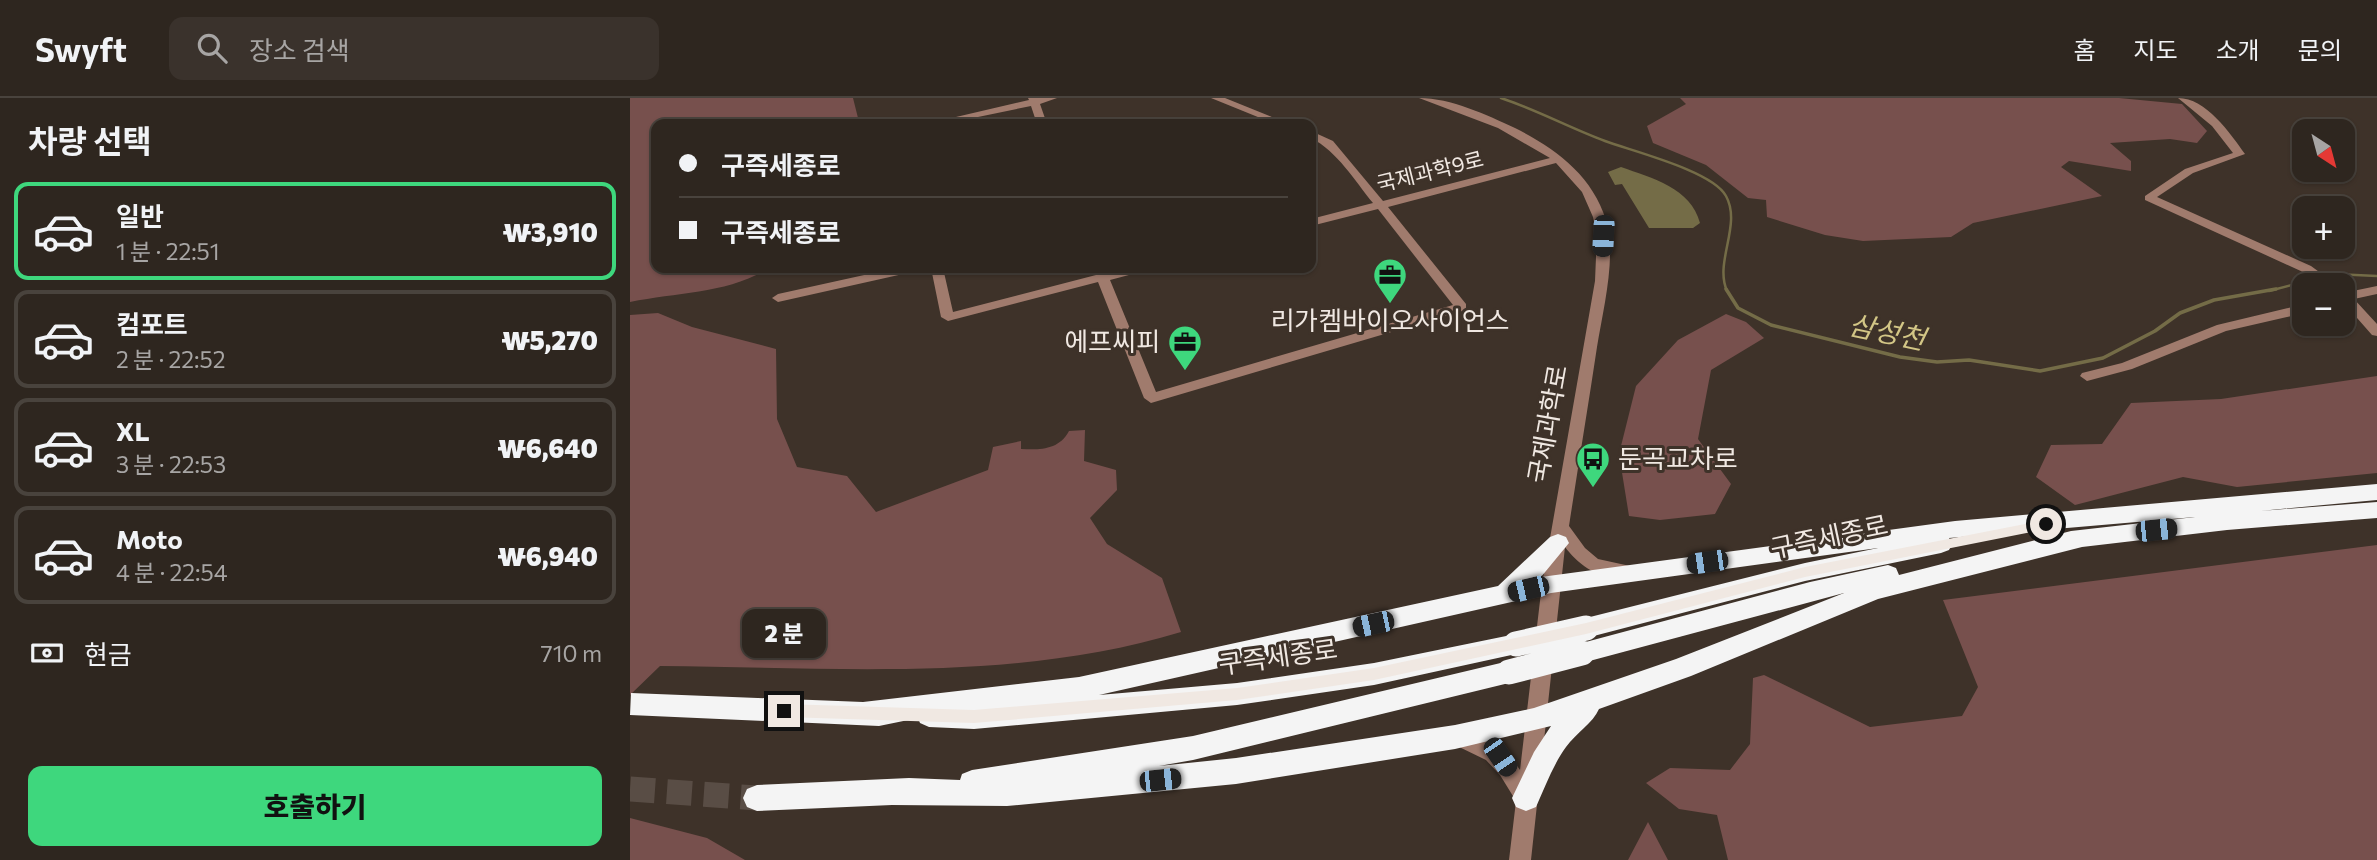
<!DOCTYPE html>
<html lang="ko">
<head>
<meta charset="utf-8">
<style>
	body { margin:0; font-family:Commissioner,"Noto Sans KR",sans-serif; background:#3a322c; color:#f1f3f6; height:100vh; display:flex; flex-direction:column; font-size:26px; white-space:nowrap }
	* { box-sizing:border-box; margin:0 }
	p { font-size:23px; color:#a7a5a4 }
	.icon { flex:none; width:38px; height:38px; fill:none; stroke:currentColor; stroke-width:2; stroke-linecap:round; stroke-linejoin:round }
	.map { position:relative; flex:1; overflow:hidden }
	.panel { display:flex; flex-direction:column; background:#2e261f; width:630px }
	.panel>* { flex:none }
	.banner { position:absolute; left:21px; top:21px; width:665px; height:154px; border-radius:14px; box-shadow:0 2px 5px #0004,0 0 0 2px #49433d; display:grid; align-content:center; height:154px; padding:0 28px; background:#2e261f }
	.needle { width:46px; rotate:144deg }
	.fabs { position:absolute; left:1662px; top:21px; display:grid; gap:14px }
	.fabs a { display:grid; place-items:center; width:63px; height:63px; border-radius:14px; background:#2e261f; box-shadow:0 2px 5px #0004,0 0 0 2px #49433d; font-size:35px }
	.end { position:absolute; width:32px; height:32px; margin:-16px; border:9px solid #f0e8e2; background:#111; box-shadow:0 0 0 4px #111 }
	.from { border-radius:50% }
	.bubble { position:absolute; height:49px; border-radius:14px; background:#2e261f; box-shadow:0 2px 5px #0004,0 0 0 2px #49433d; font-size:23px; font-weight:800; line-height:49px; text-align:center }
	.car { position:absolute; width:21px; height:42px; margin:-21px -10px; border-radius:9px; box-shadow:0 0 5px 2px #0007; background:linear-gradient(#222 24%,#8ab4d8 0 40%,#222 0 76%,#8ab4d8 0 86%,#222 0) }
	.banner b { display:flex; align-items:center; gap:24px; height:66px; font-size:26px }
	.banner b+b { border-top:2px solid #49433d }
	.banner i { width:18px; height:18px; background:#f1f3f6 }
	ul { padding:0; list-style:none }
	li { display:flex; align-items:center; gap:21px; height:98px; margin:0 14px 10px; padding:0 14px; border:4px solid #49433d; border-radius:14px }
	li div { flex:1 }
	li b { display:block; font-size:26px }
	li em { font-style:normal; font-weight:800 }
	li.active { border-color:#3ed77d }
	li>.icon { width:63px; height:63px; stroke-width:1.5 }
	h2 { padding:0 28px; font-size:32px; line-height:84px }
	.pay { display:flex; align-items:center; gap:18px; height:77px; padding:0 28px; font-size:26px }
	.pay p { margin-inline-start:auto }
	.button { display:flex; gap:14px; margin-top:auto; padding:14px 28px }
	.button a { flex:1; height:80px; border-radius:14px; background:#3ed77d; color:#111; font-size:28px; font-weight:800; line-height:80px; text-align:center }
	header { display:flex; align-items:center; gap:42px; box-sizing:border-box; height:98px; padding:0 35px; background:#2e261f; border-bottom:2px solid #49433d }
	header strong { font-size:33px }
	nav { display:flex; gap:38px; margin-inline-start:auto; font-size:24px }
	.search { width:490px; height:63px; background:#3a322c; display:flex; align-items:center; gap:18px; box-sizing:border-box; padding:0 24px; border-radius:14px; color:#a7a5a4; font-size:26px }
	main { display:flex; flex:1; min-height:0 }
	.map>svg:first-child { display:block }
	.forest { fill:#77504d }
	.water { fill:#746c47 }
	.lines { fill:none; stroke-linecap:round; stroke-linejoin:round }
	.stream-far1 { stroke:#746c47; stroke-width:2.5 }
	.stream { stroke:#746c47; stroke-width:3.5 }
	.highway-tunnel { stroke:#594d45; stroke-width:25; stroke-dasharray:25 12; stroke-linecap:butt }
	.minor { fill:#a07b6d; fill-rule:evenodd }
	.highway { fill:#f4f4f4; fill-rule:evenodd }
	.highway-bridge { stroke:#f4f4f4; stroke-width:25 }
	.route { fill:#f0e8e2 }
	.labels { text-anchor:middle; stroke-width:6; stroke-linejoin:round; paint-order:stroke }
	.far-street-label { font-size:21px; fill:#f0e8e2; stroke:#3e3229 }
	.poi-label { font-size:26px; fill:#f0e8e2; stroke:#3e3229 }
	.street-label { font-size:26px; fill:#f0e8e2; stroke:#3e3229 }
	.water-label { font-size:28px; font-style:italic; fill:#d3c686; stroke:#3e3229 }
</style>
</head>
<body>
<header>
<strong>Swyft</strong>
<div class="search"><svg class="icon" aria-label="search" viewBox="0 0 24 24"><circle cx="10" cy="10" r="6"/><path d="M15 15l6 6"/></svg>장소 검색</div>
<nav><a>홈</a><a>지도</a><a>소개</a><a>문의</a></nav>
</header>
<main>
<section class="panel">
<h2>차량 선택</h2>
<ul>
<li class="active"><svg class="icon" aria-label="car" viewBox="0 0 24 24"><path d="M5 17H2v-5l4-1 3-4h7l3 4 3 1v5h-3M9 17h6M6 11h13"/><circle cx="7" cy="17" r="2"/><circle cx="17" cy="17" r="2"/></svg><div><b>일반</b><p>1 분 · 22:51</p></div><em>₩3,910</em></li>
<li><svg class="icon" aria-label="car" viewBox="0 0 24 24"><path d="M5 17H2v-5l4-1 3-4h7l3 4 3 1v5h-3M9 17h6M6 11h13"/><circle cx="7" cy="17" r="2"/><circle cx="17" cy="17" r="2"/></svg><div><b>컴포트</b><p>2 분 · 22:52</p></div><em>₩5,270</em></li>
<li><svg class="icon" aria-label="car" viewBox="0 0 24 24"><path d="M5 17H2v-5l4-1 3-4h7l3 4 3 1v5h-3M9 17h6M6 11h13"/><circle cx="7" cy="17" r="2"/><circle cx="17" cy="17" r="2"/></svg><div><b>XL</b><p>3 분 · 22:53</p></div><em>₩6,640</em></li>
<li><svg class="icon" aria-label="car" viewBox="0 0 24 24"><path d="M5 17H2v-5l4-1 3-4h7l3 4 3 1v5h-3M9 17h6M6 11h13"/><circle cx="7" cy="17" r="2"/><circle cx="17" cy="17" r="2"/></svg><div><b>Moto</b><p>4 분 · 22:54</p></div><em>₩6,940</em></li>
</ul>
<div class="pay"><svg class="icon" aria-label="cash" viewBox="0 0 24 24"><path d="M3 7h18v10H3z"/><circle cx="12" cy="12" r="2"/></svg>현금<p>710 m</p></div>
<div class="button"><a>호출하기</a></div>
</section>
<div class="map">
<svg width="1747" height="762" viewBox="0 0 1747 762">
	<rect width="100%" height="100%" fill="#3e3229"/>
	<!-- forest -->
	<path class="forest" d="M0,0H223L229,24L26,26V170H139C97,196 48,194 0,204Z
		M1050,0H1489L1552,6L1577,33L1567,45L1540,41L1480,45L1501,63V73L1439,63L1431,69L1472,98L1343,125L1321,139L1233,143L1195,137L1137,119L1136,102L1118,100L1076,67L1023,45L1017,28L1056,6Z
		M28,215L62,229L146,251L147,321L167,369L217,378L246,414L358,372L363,349L391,343V351C410,352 429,352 439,333L455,332L454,363L486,372L487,392L460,420L477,446L532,480L551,534C384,585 202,569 30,568L0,597V217Z
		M1096,216L1116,224L1134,240L1081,272L1068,341L1101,386L1085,416L1030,422L999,418L989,356L1006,288L1048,242Z
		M1747,278V375L1607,389L1553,379L1445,407L1406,379L1421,347L1472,346L1501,305L1591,301Z
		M1747,447V762H1098L1087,717L1049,711L1016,685L1040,670L1100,672L1120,646L1123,580L1134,577L1240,629L1332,618L1348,589L1313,502Z
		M0,720L77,740L115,762H0Z
		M1018,724L1038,762H998Z"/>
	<!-- water -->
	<path class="water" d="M991,69C1022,80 1061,90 1070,125L1063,130H1019L992,86L985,87L978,74Z"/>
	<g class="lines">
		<!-- stream-far1 -->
		<path class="stream-far1" d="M871,0C907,12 940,30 975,43C1002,53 1083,73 1096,98C1112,127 1084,164 1097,193
			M1639,193L1704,176L1747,178"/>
		<!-- stream -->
		<path class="stream" d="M1096,191L1108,210L1141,227L1270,259L1307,264L1339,262L1410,273L1473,260L1525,233L1550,215L1584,202L1646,191"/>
		<!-- highway-tunnel -->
		<path class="highway-tunnel" d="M0,691L127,700"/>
		<!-- minor -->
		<path class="minor" d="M398,0H427L410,6L417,26H407L401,8L314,26H296L399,2Z
			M581,0H595L659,26H645Z
			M789,0C821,0 857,17 885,30C925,50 962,77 976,122C987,158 973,212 967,249C958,309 948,369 939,428L955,450L968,461L1000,468L1003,473L1000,478C975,486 949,468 935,449L901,762H879L886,703L870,677L856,662L823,646L820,640L823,634C846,625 878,654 890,672L912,486L965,183L966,159V134L963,119L952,94L926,65L758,109L836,206V212L521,305L514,300L468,184L318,223L311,219L301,170H313L323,214L466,177L463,170H475L477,175L496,170H516L514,173L480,182L526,294L823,207L748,111L681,128V121L743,105C724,82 708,54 681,40V33L703,43L753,103L920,60L868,30Z
			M1548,0C1576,0 1600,35 1615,56L1563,75L1527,99L1681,168L1707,187H1693L1673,174L1515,102V98L1555,71L1603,55L1582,28Z
			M266,170H288L282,174L148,204L142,200L148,196Z
			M1747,188V196L1724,201L1747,226V238L1742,237L1713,204V192L1718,194Z
			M1675,206V215L1596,233L1502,271L1457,283L1450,278L1452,275L1492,265L1587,227Z"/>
		<!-- highway -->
		<path class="highway" d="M1747,386V402L1630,413L1747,404V420L1597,432L1452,449L1248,501L1061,578L969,611C963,625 946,635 936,649C923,667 915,689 906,709L896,713L886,709L882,700L904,654L921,628L825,651L606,686L377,708L262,707L127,713L117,709L113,700L117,691L127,687L279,680L330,682L332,676L342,672L563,638L879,563L888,566L891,574L888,582L879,585L563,662L529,668L606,660L825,627L904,610L1046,561L1214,495L952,565L943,562L940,555L943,548L952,545L1180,484L1258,467L1266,470L1269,477L1441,433L1565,419L1319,440L1322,446L1319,452L1311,455L1175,483L956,540L948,537L944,530L948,523L956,520L1175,465L1248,450L921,495L469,597L607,585L744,565L886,536L895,539L898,546L895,553L886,556L744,587L607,607L344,631L299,629L290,625L288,620L249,628L0,617L1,595L233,604L449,579L868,488L920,439L928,436L936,439L939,445L911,479L1325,423Z"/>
		<!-- highway-bridge -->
		<path class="highway-bridge" d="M886,546L956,530
			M879,574L952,555"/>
	</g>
	<!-- route -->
	<path class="route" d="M1416,422L1422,426L1416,431L1175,479L956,536L744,582L607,602L344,625L154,619L147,613L154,606L344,612L607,590L744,570L956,525L1175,469Z"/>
	<!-- icons -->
	<defs>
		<g id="office-pin" transform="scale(1.75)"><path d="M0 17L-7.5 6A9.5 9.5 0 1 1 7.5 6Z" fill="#3ed77d" stroke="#3e3229"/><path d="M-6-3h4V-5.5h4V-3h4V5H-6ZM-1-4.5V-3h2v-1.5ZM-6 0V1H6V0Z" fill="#111"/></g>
		<g id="bus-pin" transform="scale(1.75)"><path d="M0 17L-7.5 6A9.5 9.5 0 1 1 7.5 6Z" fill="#3ed77d" stroke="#3e3229"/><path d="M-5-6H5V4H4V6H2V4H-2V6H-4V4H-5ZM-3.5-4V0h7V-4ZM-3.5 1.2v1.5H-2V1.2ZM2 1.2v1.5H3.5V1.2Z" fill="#111"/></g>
	</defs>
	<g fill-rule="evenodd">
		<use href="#office-pin" x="760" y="177"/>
		<use href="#office-pin" x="555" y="244"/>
		<use href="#bus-pin" x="963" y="361"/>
	</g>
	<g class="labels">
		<!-- far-street labels -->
		<g class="far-street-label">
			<text transform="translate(800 74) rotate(-14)" y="7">국제과학9로</text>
		</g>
		<!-- poi labels -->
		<g class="poi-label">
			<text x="760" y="232">리가켐바이오사이언스</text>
			<text x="530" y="253" text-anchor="end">에프씨피</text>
			<text x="988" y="370" text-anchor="start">둔곡교차로</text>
		</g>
		<!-- street labels -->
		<g class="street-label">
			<text transform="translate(918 326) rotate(-80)" y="9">국제과학로</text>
			<text transform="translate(1199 439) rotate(-12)" y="9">구즉세종로</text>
			<text transform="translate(648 559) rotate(-8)" y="9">구즉세종로</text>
		</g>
		<!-- water labels -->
		<g class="water-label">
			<text transform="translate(1257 234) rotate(12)" y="10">삼성천</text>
		</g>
	</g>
</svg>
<div class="fabs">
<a><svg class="needle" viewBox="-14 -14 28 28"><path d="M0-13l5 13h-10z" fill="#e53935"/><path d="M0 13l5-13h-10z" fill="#a7a5a4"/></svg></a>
<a>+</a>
<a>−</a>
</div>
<i class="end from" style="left:1416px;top:426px"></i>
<i class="end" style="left:154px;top:613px"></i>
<div class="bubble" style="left:112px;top:511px;width:84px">2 분</div>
<i class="car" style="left:973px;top:138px;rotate:183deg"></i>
<i class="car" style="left:1526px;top:432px;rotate:84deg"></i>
<i class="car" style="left:1077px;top:464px;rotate:262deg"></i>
<i class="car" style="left:898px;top:491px;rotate:257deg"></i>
<i class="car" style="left:743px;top:526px;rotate:258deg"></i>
<i class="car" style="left:870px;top:659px;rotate:146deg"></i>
<i class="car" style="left:530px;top:682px;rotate:84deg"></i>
<div class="banner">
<b><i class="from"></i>구즉세종로</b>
<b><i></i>구즉세종로</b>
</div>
</div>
</main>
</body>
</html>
